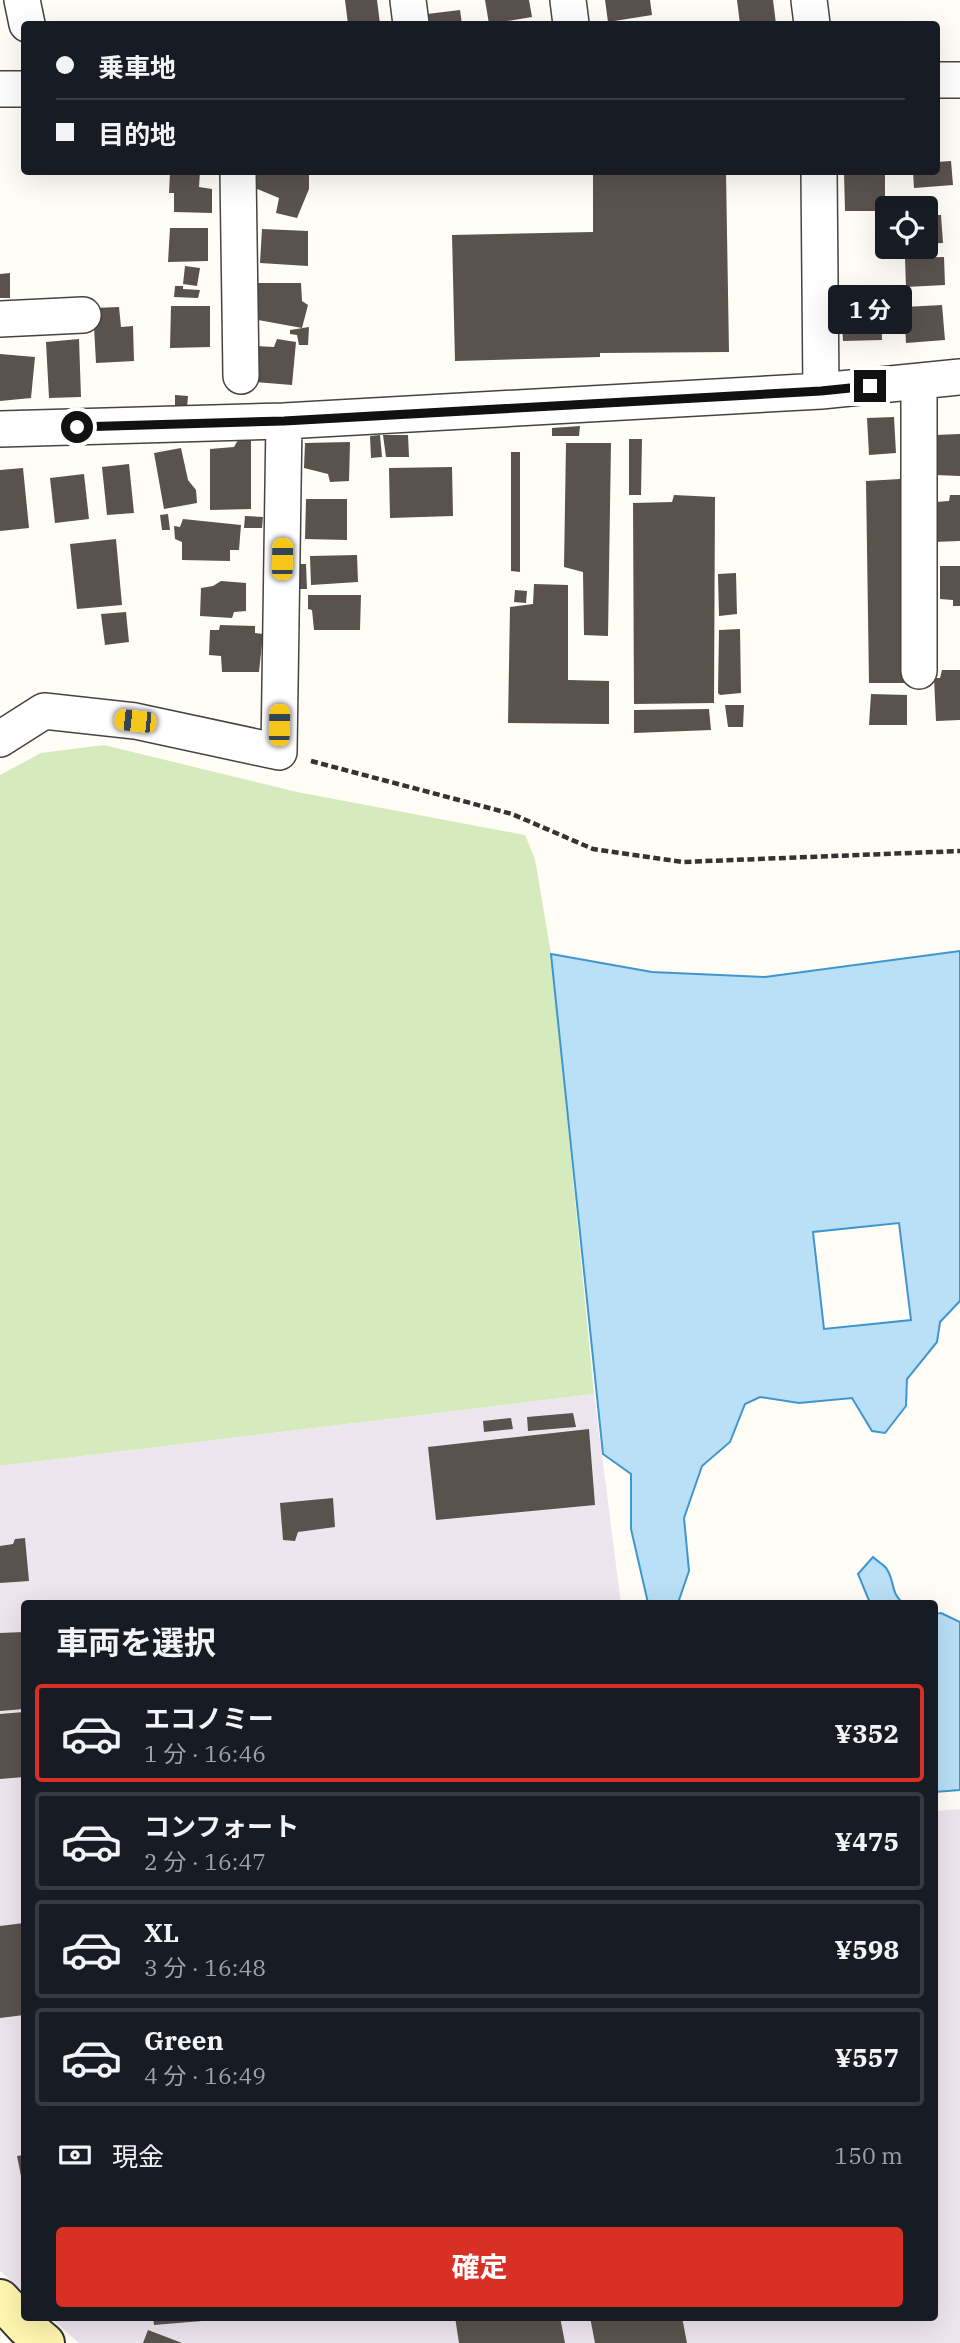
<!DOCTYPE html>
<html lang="ja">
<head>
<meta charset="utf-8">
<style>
	body { margin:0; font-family:"IBM Plex Serif","Noto Sans JP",serif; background:#20242c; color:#f1f3f6; height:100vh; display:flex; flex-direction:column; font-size:26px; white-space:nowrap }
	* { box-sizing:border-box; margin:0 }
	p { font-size:23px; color:#9ea1a6 }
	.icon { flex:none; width:38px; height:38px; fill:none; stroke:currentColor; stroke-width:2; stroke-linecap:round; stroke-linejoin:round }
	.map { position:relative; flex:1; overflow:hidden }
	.panel { position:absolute; left:21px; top:1600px; width:917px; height:721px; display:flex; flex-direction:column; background:#171b24; border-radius:7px; box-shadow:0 7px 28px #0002 }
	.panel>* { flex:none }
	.guide { position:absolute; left:21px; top:21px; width:919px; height:154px; border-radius:7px; box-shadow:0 7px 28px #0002; display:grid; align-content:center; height:154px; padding:0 35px; background:#171b24 }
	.fabs { position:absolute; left:875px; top:196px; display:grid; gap:14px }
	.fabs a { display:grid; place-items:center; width:63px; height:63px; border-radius:7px; background:#171b24; box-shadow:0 7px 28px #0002; font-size:35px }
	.end { position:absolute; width:32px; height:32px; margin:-16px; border:9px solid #111; background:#fff; box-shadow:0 0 0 4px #fff }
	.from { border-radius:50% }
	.bubble { position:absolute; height:49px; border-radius:7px; background:#171b24; box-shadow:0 7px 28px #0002; font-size:23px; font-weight:700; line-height:49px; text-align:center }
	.car { position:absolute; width:21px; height:42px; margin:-21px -10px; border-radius:9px; box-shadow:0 0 5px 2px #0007; background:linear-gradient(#f5c518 24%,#345 0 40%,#f5c518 0 76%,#345 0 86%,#f5c518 0) }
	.guide b { display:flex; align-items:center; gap:24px; height:66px; font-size:26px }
	.guide b+b { border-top:2px solid #363941 }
	.guide i { width:18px; height:18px; background:#f1f3f6 }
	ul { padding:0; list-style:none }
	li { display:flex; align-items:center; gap:21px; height:98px; margin:0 14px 10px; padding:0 21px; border:4px solid #363941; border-radius:7px }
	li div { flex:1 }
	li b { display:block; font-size:26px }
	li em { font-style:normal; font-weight:700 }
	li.on { border-color:#d93025 }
	li>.icon { width:63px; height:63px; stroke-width:1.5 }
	h2 { padding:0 35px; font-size:32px; line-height:84px }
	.pay { display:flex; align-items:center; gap:18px; height:77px; padding:0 35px; font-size:26px }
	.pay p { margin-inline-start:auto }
	.button { display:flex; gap:14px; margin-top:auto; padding:14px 35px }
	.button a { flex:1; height:80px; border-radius:7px; background:#d93025; color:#fff; font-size:28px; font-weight:700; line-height:80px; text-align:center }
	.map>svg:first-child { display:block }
	.industrial { fill:#eee6ef }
	.green { fill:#d5ebbd }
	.water { fill:#b9e0f7; stroke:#3f96cf; stroke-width:2; fill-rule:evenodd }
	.building { fill:#5a524d }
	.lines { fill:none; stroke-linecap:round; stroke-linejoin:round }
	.street-casing { stroke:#444; stroke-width:38 }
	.secondary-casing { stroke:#333; stroke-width:42 }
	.path { stroke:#333; stroke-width:4.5; stroke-dasharray:7 3.5; stroke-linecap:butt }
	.street { stroke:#fff; stroke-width:35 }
	.secondary { stroke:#fff6b0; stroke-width:38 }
	.route { stroke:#111; stroke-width:9 }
</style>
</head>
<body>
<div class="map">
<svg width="960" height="2343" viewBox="0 0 960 2343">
	<rect width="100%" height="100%" fill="#fffdf5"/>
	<!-- industrial -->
	<path class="industrial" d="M594,1394L621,1603H24V2293L0,2271V1466Z
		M960,1809V2343H79L50,2317H934L935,1811Z"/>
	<!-- green -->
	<path class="green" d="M104,745L297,792L525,835L535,859L551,954L594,1394L0,1466V775L41,753Z"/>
	<!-- water -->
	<path class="water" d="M960,951V1301L940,1322L937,1342L907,1379L906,1406L885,1433L872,1431L852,1398L799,1403L760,1397L745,1404L730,1442L702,1466L684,1518L689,1571L678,1603H648L631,1529V1474L603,1454L551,954L652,972L765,977ZM899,1223L911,1320L824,1329L813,1232Z
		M873,1557C877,1561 883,1564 886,1568C895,1579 890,1595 904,1603H870L858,1574Z
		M941,1613L960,1622V1790L935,1792L934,1614Z"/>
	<!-- building -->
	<path class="building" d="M345,0H377L380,24H348Z
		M485,0H529L532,17L489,24Z
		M605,0H650L652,15L608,22Z
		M737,0H773L776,24H740Z
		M460,10L462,24H428L427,14Z
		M951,161L953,185L914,188L913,172H936V162Z
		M170,172H200L199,187L212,189V213L174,212V193H169Z
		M256,172H309V189L297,218L276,213L279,198L255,188Z
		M593,172H726L729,352L600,353V357L455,361L452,235L593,232Z
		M885,172V211H845L844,173Z
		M926,215H941L943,243L926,244Z
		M170,228H208V261L168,262Z
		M262,229L308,231V266L260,263Z
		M944,257L945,285L906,287L905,258Z
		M185,266L200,268L197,286L183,284Z
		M10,273V298H0V274Z
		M254,283H301L302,301L308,305L302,328L252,319Z
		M175,286H183V289L200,290L198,298L174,297Z
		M942,305L945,340L906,343L904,307Z
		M171,306H210V347L170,348Z
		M119,307L121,327L133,326L134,361L96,363L93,308Z
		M881,311L882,340L843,341L841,312Z
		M309,327L308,345H299L297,335L290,334V330Z
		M79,339L81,397L49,398L46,342Z
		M277,339L296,342L292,385L255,382L256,346L274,347Z
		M0,354L35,357L31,398L0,401Z
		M175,395L188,396L187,408H175Z
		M894,417L896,453L869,455L867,418Z
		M580,426L579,436H552V428Z
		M960,434V476L935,475V435Z
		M380,435L382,457L371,458L370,436Z
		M383,435H408L409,457H386Z
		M629,439H642L641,495H629Z
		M238,440L251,441V509L210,510V449L234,447Z
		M350,442L349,481L330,482L328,474L304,468L305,443Z
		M566,443H611L608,636L584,635L583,572L564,567Z
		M181,448L188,480L196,490L197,503L164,509L154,453Z
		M511,452H520V572L511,571Z
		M129,464L134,513L107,515L102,467Z
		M452,467L453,516L390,518L389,468Z
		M23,468L29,528L0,531V470Z
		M84,474L89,519L55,523L50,478Z
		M900,479L904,683H869L866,481Z
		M674,495L715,497L714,703L634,704L633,503L672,502Z
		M950,495H960V541L933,542L935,502L949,501Z
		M306,499H347V540L305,539Z
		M168,514L170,530H162L160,515Z
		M245,516L263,517L262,528H244Z
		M183,519L241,525L239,550H230V561L182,560V542L175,539L174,526L180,527Z
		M116,539L122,605L77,609L70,544Z
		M357,555L358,582L311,585L310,556Z
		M297,564H306L307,589H298Z
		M940,566H960V606H953V600L940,599Z
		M736,573L737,614L719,616L718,574Z
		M221,581L246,583V611L234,612L232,618L200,616L201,588L213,586Z
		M534,584L568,585V680L609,681V724L508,723L510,607L533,604Z
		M515,590L527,591L526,603L514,602Z
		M308,595H361L360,630H314L312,610L308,609Z
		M126,612L129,642L105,645L101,614Z
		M220,625L255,626V633L263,634L259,672H222L221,656L209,655L210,630H219Z
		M740,629L741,693L720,695L718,693L719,630Z
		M942,670H960V720L936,721L934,678H940Z
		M871,694L907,695V725H869Z
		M725,705H744L743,727H728Z
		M709,709L711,730L634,733V710Z
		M573,1413L576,1427L528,1431L527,1417Z
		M511,1418L513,1429L484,1432L483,1421Z
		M589,1429L595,1505L436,1520L428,1447Z
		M333,1498L335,1527L298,1532L295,1541L283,1540L280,1503Z
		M25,1538L29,1581L0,1583V1546L13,1544L15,1539Z
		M24,1632V1709L0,1711V1633Z
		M24,1712V1777L0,1779V1714Z
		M24,1923V2015L0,2018V1926Z
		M24,2155V2186H23L17,2156Z
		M153,2317H214V2320L154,2325Z
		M455,2317H560L565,2343H459Z
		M590,2317H682L687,2343H595Z
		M148,2330L182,2343H143Z"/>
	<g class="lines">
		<!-- street casing -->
		<g class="street-casing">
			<path id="street" d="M22,0L27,24
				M408,0L411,24
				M568,0L571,24
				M809,0L812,24
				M936,80H960
				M0,89H24
				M238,172L241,376
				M819,172L821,391
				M0,319L83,315
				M919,381V671
				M0,429L284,421L821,391L960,377
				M0,739L44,711L135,721L279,752L284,421"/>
		</g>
		<!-- secondary casing -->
		<g class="secondary-casing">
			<path id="secondary" d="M0,2299L26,2327L45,2343"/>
		</g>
		<!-- path -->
		<path class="path" d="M311,761L512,814L593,849L683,862L960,851"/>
		<!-- street -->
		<use href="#street" class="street"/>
		<!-- secondary -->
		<use href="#secondary" class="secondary"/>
	</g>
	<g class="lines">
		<!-- route -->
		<path class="route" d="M77,427L284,421L821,391L870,386"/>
	</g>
</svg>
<div class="fabs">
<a><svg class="icon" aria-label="locate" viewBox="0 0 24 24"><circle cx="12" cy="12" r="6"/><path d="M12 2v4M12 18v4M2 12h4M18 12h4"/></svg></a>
</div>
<i class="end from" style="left:77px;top:427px"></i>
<i class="end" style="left:870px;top:386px"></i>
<div class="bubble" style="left:828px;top:285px;width:84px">1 分</div>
<i class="car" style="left:282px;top:559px;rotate:1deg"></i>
<i class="car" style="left:135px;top:721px;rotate:276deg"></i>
<i class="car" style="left:279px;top:725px;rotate:1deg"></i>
<div class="guide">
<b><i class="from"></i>乗車地</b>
<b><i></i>目的地</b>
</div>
<section class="panel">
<h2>車両を選択</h2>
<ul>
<li class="on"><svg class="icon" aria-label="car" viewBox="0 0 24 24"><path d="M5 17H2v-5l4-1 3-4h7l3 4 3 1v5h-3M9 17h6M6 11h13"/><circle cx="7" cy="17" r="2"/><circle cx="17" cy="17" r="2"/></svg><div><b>エコノミー</b><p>1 分 · 16:46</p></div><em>¥352</em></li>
<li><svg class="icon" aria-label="car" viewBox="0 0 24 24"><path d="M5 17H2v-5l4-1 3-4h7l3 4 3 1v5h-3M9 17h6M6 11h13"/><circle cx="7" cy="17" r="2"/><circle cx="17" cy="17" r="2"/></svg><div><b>コンフォート</b><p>2 分 · 16:47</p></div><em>¥475</em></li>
<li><svg class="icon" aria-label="car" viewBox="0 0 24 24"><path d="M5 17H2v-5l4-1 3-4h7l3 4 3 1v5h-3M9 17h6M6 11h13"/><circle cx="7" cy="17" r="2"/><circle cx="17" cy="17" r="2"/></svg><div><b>XL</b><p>3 分 · 16:48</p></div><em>¥598</em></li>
<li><svg class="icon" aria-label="car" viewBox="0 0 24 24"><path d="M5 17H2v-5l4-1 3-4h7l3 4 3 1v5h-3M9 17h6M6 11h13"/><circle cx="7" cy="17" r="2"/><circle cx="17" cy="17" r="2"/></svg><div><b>Green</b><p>4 分 · 16:49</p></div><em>¥557</em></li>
</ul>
<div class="pay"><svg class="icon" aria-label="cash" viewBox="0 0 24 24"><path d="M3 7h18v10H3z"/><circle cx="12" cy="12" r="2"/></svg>現金<p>150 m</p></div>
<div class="button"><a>確定</a></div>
</section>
</div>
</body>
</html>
